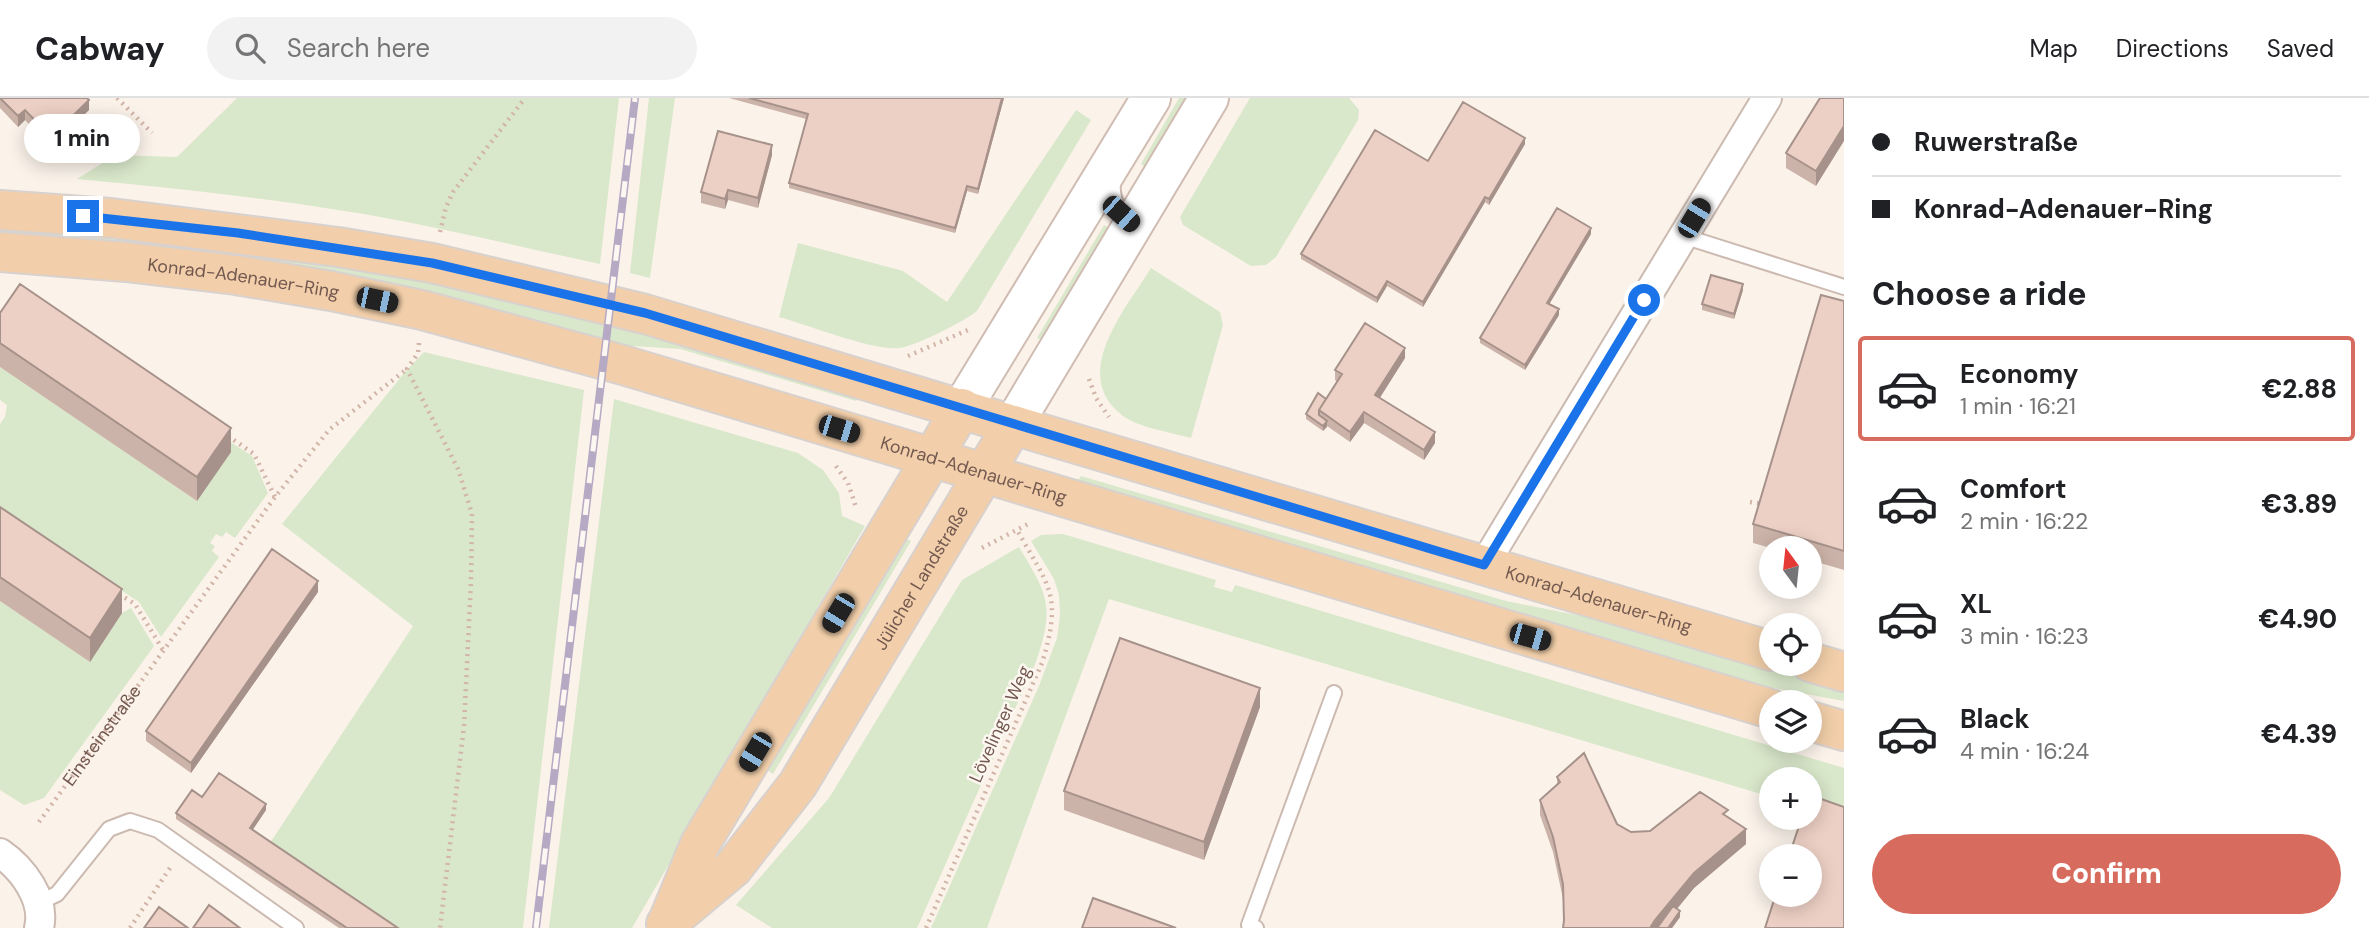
<!DOCTYPE html>
<html lang="en">
<head>
<meta charset="utf-8">
<style>
	body { margin:0; font-family:"DM Sans",sans-serif; background:#f2f2f2; color:#202124; height:100vh; display:flex; flex-direction:column; font-size:26px; white-space:nowrap }
	* { box-sizing:border-box; margin:0 }
	p { font-size:23px; color:#757577 }
	.icon { flex:none; width:38px; height:38px; fill:none; stroke:currentColor; stroke-width:2; stroke-linecap:round; stroke-linejoin:round }
	.map { position:relative; flex:1; overflow:hidden }
	.panel { display:flex; flex-direction:column; background:#fff; width:525px }
	.panel>* { flex:none }
	.banner { display:grid; align-content:center; height:154px; padding:0 28px; background:#fff }
	.needle { width:46px; rotate:345deg }
	.controls { position:absolute; left:1759px; top:438px; display:grid; gap:14px }
	.controls a { display:grid; place-items:center; width:63px; height:63px; border-radius:50%; background:#fff; box-shadow:0 4px 18px #0003; font-size:35px }
	.end { position:absolute; width:32px; height:32px; margin:-16px; border:9px solid #1a73e8; background:#fff; box-shadow:0 0 0 4px #fff }
	.from { border-radius:50% }
	.bubble { position:absolute; height:49px; border-radius:24px; background:#fff; box-shadow:0 4px 18px #0003; font-size:23px; font-weight:800; line-height:49px; text-align:center }
	.car { position:absolute; width:21px; height:42px; margin:-21px -10px; border-radius:9px; box-shadow:0 0 5px 2px #0007; background:linear-gradient(#222 24%,#8ab4d8 0 40%,#222 0 76%,#8ab4d8 0 86%,#222 0) }
	.banner b { display:flex; align-items:center; gap:24px; height:66px; font-size:26px }
	.banner b+b { border-top:2px solid #e0e0e0 }
	.banner i { width:18px; height:18px; background:#202124 }
	ul { padding:0; list-style:none }
	li { display:flex; align-items:center; gap:21px; height:105px; margin:0 14px 10px; padding:0 14px; border:4px solid transparent; border-radius:7px }
	li div { flex:1 }
	li b { display:block; font-size:26px }
	li em { font-style:normal; font-weight:800 }
	li.active { border-color:#d76b5d }
	li>.icon { width:63px; height:63px; stroke-width:1.5 }
	h2 { padding:0 28px; font-size:32px; line-height:84px }
	.action { display:flex; gap:14px; margin-top:auto; padding:14px 28px }
	.action a { flex:1; height:80px; border-radius:42px; background:#d76b5d; color:#fff; font-size:28px; font-weight:800; line-height:80px; text-align:center }
	header { display:flex; align-items:center; gap:42px; box-sizing:border-box; height:98px; padding:0 35px; background:#fff; border-bottom:2px solid #e0e0e0 }
	header strong { font-size:33px }
	nav { display:flex; gap:38px; margin-inline-start:auto; font-size:24px }
	.search { width:490px; height:63px; background:#f2f2f2; display:flex; align-items:center; gap:18px; box-sizing:border-box; padding:0 24px; border-radius:38px; color:#757577; font-size:26px }
	main { display:flex; flex:1; min-height:0 }
	.map>svg:first-child { display:block }
	.green { fill:#d9e7ca }
	.lines { fill:none; stroke-linecap:round; stroke-linejoin:round }
	.lane-casing { stroke:#ccbab1; stroke-width:18 }
	.street-casing { stroke:#ccbab1; stroke-width:32 }
	.secondary-casing { stroke:#d0bcb2; stroke-width:42 }
	.primary-casing { stroke:#d8d1ce; stroke-width:42 }
	.path { stroke:#d2b4a8; stroke-width:4.5; stroke-dasharray:2 5; stroke-linecap:butt }
	.lane { stroke:#fff; stroke-width:14 }
	.street { stroke:#fff; stroke-width:28 }
	.secondary { stroke:#fff; stroke-width:38 }
	.primary { stroke:#f2cfaa; stroke-width:38 }
	.rail-casing { stroke:#b5a9c4; stroke-width:8 }
	.rail { stroke:#fdf7f1; stroke-width:5; stroke-dasharray:16; stroke-linecap:butt }
	.wall { fill:#ccb3a9 }
	.shaded-wall { fill:#a6928a }
	.building { fill:#edd0c5; stroke:#a6928a; stroke-width:2 }
	.route { stroke:#1a73e8; stroke-width:9 }
	.labels { text-anchor:middle; stroke-width:5; stroke-linejoin:round; paint-order:stroke }
	.street-label { font-size:18px; fill:#735950; stroke:#fdf7f1 }
</style>
</head>
<body>
<header>
<strong>Cabway</strong>
<div class="search"><svg class="icon" aria-label="search" viewBox="0 0 24 24"><circle cx="10" cy="10" r="6"/><path d="M15 15l6 6"/></svg>Search here</div>
<nav><a>Map</a><a>Directions</a><a>Saved</a></nav>
</header>
<main>
<div class="map">
<svg width="1844" height="830" viewBox="0 0 1844 830">
	<rect width="100%" height="100%" fill="#fbf3ea"/>
	<!-- green -->
	<path class="green" d="M237,0H619L600,166C521,149 443,130 364,116C269,100 173,90 77,81L115,57L177,59Z
		M649,0H675L650,180L630,175Z
		M1179,0H1189L1147,70L1141,66Z
		M1250,0H1349L1359,12L1358,22L1276,159L1266,167L1251,168L1183,127L1180,119Z
		M1076,12L1091,22L977,213C963,224 916,248 899,250C873,253 808,227 779,219L798,145L903,173L947,204Z
		M1104,127L1110,131L1044,243L1037,240Z
		M0,128L133,139L420,179L587,218L859,297L856,303L680,251L618,247L137,147L0,135Z
		M1151,170L1220,214L1223,227L1191,340C1173,335 1143,330 1128,321C1065,281 1125,212 1151,170Z
		M424,254L584,292L523,830H390L268,748L413,528L282,426L405,274Z
		M0,269L197,403L209,330L252,358L268,395L235,440L226,434L222,439L216,436L210,445L215,448L212,453L219,459L161,539L139,504L0,412V326L5,319L7,307L0,302Z
		M614,301L798,355L823,372L839,395L842,418L865,428L632,830H549Z
		M1081,378L1506,503L1627,527L1844,592V603L1746,585L1076,385Z
		M1063,436L1216,482L1214,489L1232,494L1235,487L1844,670V721L1810,710V681H1771V699L1109,501L987,830H931L1039,588L1057,540L1060,517L1059,497L1054,481L1031,443L1041,437Z
		M902,439L911,443L773,676L764,670Z
		M1019,449C1048,497 1055,508 1036,564L917,830H772L736,807L829,700L962,482Z
		M0,503L89,563L122,515L131,510L154,548L44,700L24,707L0,692Z"/>
	<g class="lines">
		<!-- lane casing -->
		<g class="lane-casing">
			<path id="lane" d="M1113,80C1111,101 1117,113 1133,126
				M1683,138L1844,189
				M38,805L57,796L109,731L130,723L158,732L296,830
				M1256,830L1249,827L1334,595"/>
		</g>
		<!-- street casing -->
		<g class="street-casing">
			<path id="street" d="M1484,467L1767,0
				M0,755C22,770 46,801 39,830"/>
		</g>
		<!-- secondary casing -->
		<g class="secondary-casing">
			<path id="secondary" d="M962,310L1151,0
				M1013,327L1209,0"/>
		</g>
		<!-- primary casing -->
		<g class="primary-casing">
			<g id="primary">
				<path id="s2" d="M0,112L111,120L338,149L432,165L645,216L1013,327L1771,553"/>
				<path id="s3" d="M0,154L126,164L236,177L331,193L422,212L623,267L1771,611"/>
				<path d="M1810,564L1844,574"/>
				<path d="M1810,623L1844,633"/>
				<path d="M669,821L700,746L962,310"/>
				<path id="s4" d="M666,826L733,770L798,686L1013,327"/>
			</g>
		</g>
		<!-- path -->
		<g class="path">
			<path d="M117,0L152,35"/>
			<path d="M440,134L446,109L453,94L525,0"/>
			<path d="M419,245L418,255L407,271L458,371L472,416L471,484L464,628L440,830"/>
			<path d="M908,258L968,232"/>
			<path d="M1089,281L1096,300L1109,319"/>
			<path d="M228,338L254,356L275,399"/>
			<path d="M836,368L848,385L856,409"/>
			<path d="M1750,404L1763,406"/>
			<path d="M982,450L1030,425"/>
			<path d="M119,496L135,506L163,552"/>
			<path id="s1" d="M39,724L275,399L329,332L407,271"/>
			<path d="M130,830L172,767"/>
			<path d="M926,830L1042,565C1063,497 1049,489 1017,432"/>
		</g>
		<!-- lane -->
		<use href="#lane" class="lane"/>
		<!-- street -->
		<use href="#street" class="street"/>
		<!-- secondary -->
		<use href="#secondary" class="secondary"/>
		<!-- primary -->
		<use href="#primary" class="primary"/>
		<!-- rail casing -->
		<g class="rail-casing">
			<path id="rail" d="M536,830L635,0"/>
		</g>
		<!-- rail -->
		<use href="#rail" class="rail"/>
	</g>
	<!-- wall -->
	<path class="wall" d="M0,0L89,12L51,49L25,22L18,29L0,10Z
		M729,0H1004L978,96L967,93L955,135L789,90V85L806,21Z
		M1820,0L1816,88L1786,70V55Z
		M1525,46L1489,107L1485,104L1423,209L1387,188L1377,205L1301,161V156L1428,63Z
		M772,57L758,110L728,102L725,111L701,105V94Z
		M1591,136L1549,206L1559,217L1525,272L1480,245V240Z
		M1743,192L1734,221L1702,212V206Z
		M1844,203V472L1810,462V450H1771L1753,445V426Z
		M0,215L231,354L197,403L0,269Z
		M1405,260L1380,300L1435,345L1424,362L1364,325L1350,344L1327,328L1323,333L1306,321V316L1326,301L1337,284L1335,282V272Z
		M0,409L122,515L90,564L0,503Z
		M318,494L191,675L146,643V633Z
		M1260,609L1204,762L1064,712V693Z
		M1557,679L1617,726L1631,734L1650,733L1728,719L1746,746L1694,790L1677,811L1680,819L1672,830H1563V801L1553,754L1540,717V702L1557,687Z
		M202,699L266,712L252,732L398,830H339L176,721V715Z"/>
	<!-- shaded-wall -->
	<path class="shaded-wall" d="M1002,0H1004L978,96V91Z
		M89,2V12L51,49V39Z
		M25,12V22L18,29V18Z
		M1844,28V43L1816,88V73Z
		M1525,40V46L1489,107V101Z
		M772,47V57L758,110V100Z
		M967,88V93L955,135V130Z
		M728,92V102L725,111V101Z
		M1485,99V104L1423,209V204Z
		M1591,130V136L1547,210V205Z
		M1387,183V188L1377,205V200Z
		M1743,186V192L1734,221V216Z
		M1559,211V217L1525,272V267Z
		M1405,250V260L1375,307V297Z
		M1364,314V325L1350,344V334Z
		M1327,323V329L1323,333V328Z
		M231,330V354L197,403V379Z
		M1435,334V345L1424,362V352Z
		M318,483V494L191,675V665Z
		M122,491V515L90,564V540Z
		M1260,590V609L1204,762V744Z
		M266,706V712L250,736V730Z
		M1746,731V746L1694,790L1661,830H1650L1655,822L1694,775Z
		M1680,813V819L1672,830H1668Z"/>
	<!-- building -->
	<path class="building" d="M0,0H87L89,2L51,39L25,12L18,18Z
		M749,0H1002L978,91L967,88L955,130L789,85L808,16Z
		M1820,0H1844V28L1816,73L1786,55Z
		M1463,4L1525,40L1489,101L1485,99L1423,204L1387,183L1377,200L1301,156L1375,32L1428,63Z
		M718,33L772,47L758,100L728,92L725,101L701,94Z
		M1557,110L1591,130L1547,205L1559,211L1525,267L1480,240Z
		M1711,177L1743,186L1734,216L1702,206Z
		M20,186L231,330L197,379L0,245V215Z
		M1821,197L1844,203V453L1753,426Z
		M1365,225L1405,250L1375,297L1435,334L1424,352L1364,314L1350,334L1319,312L1342,276L1335,272Z
		M1318,295L1326,301L1319,312V317L1327,323L1323,328L1306,316Z
		M0,409L122,491L90,540L0,479Z
		M272,451L318,483L191,665L146,633Z
		M1120,540L1260,590L1204,744L1064,693Z
		M1584,655L1617,726L1631,734L1650,733L1700,694L1728,712L1723,716L1746,731L1694,775L1655,822L1650,830H1563L1564,822L1563,786L1553,739L1540,702L1560,684L1557,679Z
		M219,675L266,706L250,730L398,830H347L176,715L192,692L202,699Z
		M1810,697L1844,709V830H1765L1776,796H1810V758H1789L1802,719H1810Z
		M1093,800L1176,830H1082Z
		M209,807L240,830H193Z
		M1673,808L1680,813L1668,830H1657Z
		M159,809L188,830H144Z"/>
	<g class="lines">
		<!-- route -->
		<path class="route" d="M83,118L238,135L432,165L645,215L1484,467L1644,202"/>
	</g>
	<g class="labels">
		<!-- street labels -->
		<g class="street-label">
			<text dy="6" stroke="none"><textPath href="#s3" startOffset="245">Konrad-Adenauer-Ring</textPath></text>
			<text dy="6" stroke="none"><textPath href="#s3" startOffset="1001">Konrad-Adenauer-Ring</textPath></text>
			<text dy="6" stroke="none"><textPath href="#s4" startOffset="434">Jülicher Landstraße</textPath></text>
			<text dy="6" stroke="none"><textPath href="#s2" startOffset="1650">Konrad-Adenauer-Ring</textPath></text>
			<text transform="translate(1000 626) rotate(-66)" y="6">Lövelinger Weg</text>
			<text dy="6" stroke="none"><textPath href="#s1" startOffset="107">Einsteinstraße</textPath></text>
		</g>
	</g>
</svg>
<div class="controls">
<a><svg class="needle" viewBox="-14 -14 28 28"><path d="M0-13l5 13h-10z" fill="#e53935"/><path d="M0 13l5-13h-10z" fill="#757577"/></svg></a>
<a><svg class="icon" aria-label="locate" viewBox="0 0 24 24"><circle cx="12" cy="12" r="6"/><path d="M12 2v4M12 18v4M2 12h4M18 12h4"/></svg></a>
<a><svg class="icon" aria-label="layers" viewBox="0 0 24 24"><path d="M12 4l9 5-9 5-9-5zM3 14l9 5 9-5"/></svg></a>
<a>+</a>
<a>−</a>
</div>
<i class="end from" style="left:1644px;top:202px"></i>
<i class="end" style="left:83px;top:118px"></i>
<div class="bubble" style="left:24px;top:16px;width:116px">1 min</div>
<i class="car" style="left:1121px;top:116px;rotate:132deg"></i>
<i class="car" style="left:1694px;top:120px;rotate:31deg"></i>
<i class="car" style="left:377px;top:202px;rotate:102deg"></i>
<i class="car" style="left:839px;top:331px;rotate:107deg"></i>
<i class="car" style="left:838px;top:515px;rotate:211deg"></i>
<i class="car" style="left:1530px;top:539px;rotate:106deg"></i>
<i class="car" style="left:755px;top:654px;rotate:211deg"></i>
</div>
<section class="panel">
<div class="banner">
<b><i class="from"></i>Ruwerstraße</b>
<b><i></i>Konrad-Adenauer-Ring</b>
</div>
<h2>Choose a ride</h2>
<ul>
<li class="active"><svg class="icon" aria-label="car" viewBox="0 0 24 24"><path d="M5 17H2v-5l4-1 3-4h7l3 4 3 1v5h-3M9 17h6M6 11h13"/><circle cx="7" cy="17" r="2"/><circle cx="17" cy="17" r="2"/></svg><div><b>Economy</b><p>1 min · 16:21</p></div><em>€2.88</em></li>
<li><svg class="icon" aria-label="car" viewBox="0 0 24 24"><path d="M5 17H2v-5l4-1 3-4h7l3 4 3 1v5h-3M9 17h6M6 11h13"/><circle cx="7" cy="17" r="2"/><circle cx="17" cy="17" r="2"/></svg><div><b>Comfort</b><p>2 min · 16:22</p></div><em>€3.89</em></li>
<li><svg class="icon" aria-label="car" viewBox="0 0 24 24"><path d="M5 17H2v-5l4-1 3-4h7l3 4 3 1v5h-3M9 17h6M6 11h13"/><circle cx="7" cy="17" r="2"/><circle cx="17" cy="17" r="2"/></svg><div><b>XL</b><p>3 min · 16:23</p></div><em>€4.90</em></li>
<li><svg class="icon" aria-label="car" viewBox="0 0 24 24"><path d="M5 17H2v-5l4-1 3-4h7l3 4 3 1v5h-3M9 17h6M6 11h13"/><circle cx="7" cy="17" r="2"/><circle cx="17" cy="17" r="2"/></svg><div><b>Black</b><p>4 min · 16:24</p></div><em>€4.39</em></li>
</ul>
<div class="action"><a>Confirm</a></div>
</section>
</main>
</body>
</html>
